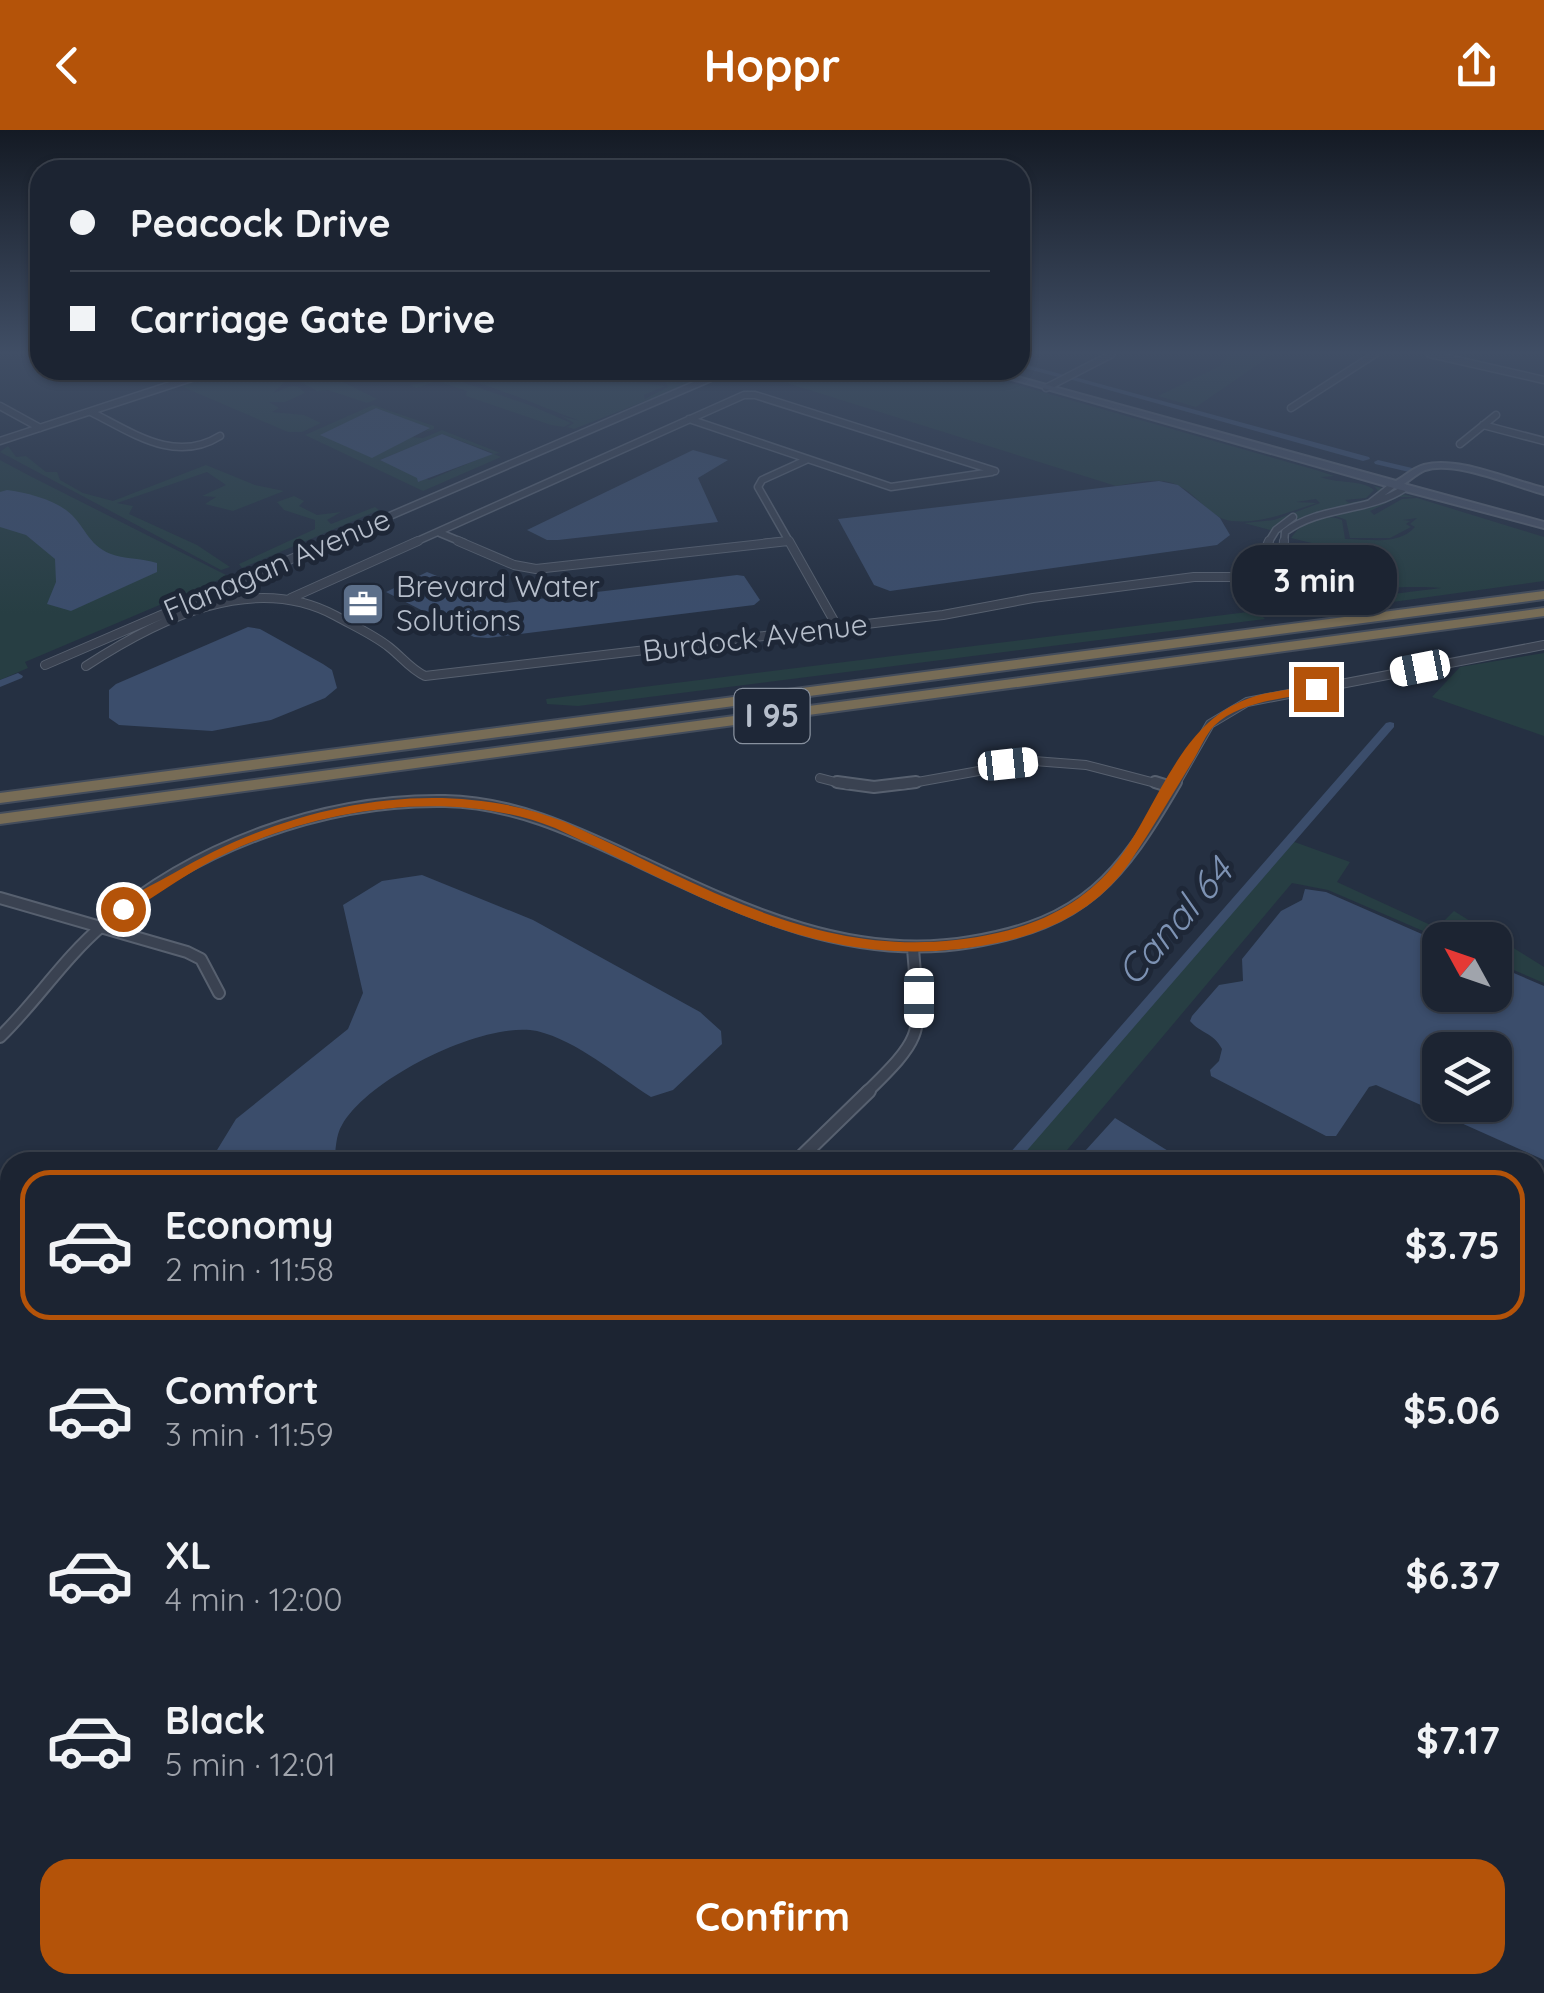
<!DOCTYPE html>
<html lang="en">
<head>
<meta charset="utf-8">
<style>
	body { margin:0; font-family:Quicksand,sans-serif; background:#29303e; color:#f1f3f6; height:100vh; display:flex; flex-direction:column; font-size:38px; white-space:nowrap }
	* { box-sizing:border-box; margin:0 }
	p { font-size:32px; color:#a0a4ac }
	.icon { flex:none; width:55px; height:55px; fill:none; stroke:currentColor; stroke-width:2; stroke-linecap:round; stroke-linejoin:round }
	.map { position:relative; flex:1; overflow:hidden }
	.details { position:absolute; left:0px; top:1022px; width:1545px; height:842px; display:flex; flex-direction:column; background:#1c2432; border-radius:30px 30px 0 0; box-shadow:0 2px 8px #0004,0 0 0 2px #3a414d }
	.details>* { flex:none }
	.hud { position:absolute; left:30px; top:30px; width:1000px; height:220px; border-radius:30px; box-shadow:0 2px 8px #0004,0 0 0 2px #3a414d; display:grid; align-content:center; height:220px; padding:0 40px; background:#1c2432 }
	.needle { width:65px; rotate:310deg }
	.tools { position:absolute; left:1422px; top:792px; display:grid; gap:20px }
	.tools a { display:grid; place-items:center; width:90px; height:90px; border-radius:20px; background:#1c2432; box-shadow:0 2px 8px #0004,0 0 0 2px #3a414d; font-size:50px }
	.end { position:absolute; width:45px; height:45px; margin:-22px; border:12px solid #b45309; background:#fff; box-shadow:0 0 0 5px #fff }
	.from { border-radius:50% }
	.bubble { position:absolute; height:70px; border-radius:30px; background:#1c2432; box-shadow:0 2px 8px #0004,0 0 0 2px #3a414d; font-size:32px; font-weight:800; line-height:70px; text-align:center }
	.car { position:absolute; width:30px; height:60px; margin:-30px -15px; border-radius:12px; box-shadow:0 0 8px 2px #0007; background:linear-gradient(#fff 24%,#345 0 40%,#fff 0 76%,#345 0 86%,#fff 0) }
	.hud b { display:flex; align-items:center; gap:35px; height:95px; font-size:38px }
	.hud b+b { border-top:2px solid #3a414d }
	.hud i { width:25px; height:25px; background:#f1f3f6 }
	ul { padding:18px 0 0; list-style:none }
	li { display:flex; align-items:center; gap:30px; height:150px; margin:0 20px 15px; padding:0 20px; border:5px solid transparent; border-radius:30px }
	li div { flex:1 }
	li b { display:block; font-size:38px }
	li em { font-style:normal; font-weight:800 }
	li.current { border-color:#b45309 }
	li>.icon { width:90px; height:90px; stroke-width:1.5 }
	.primary-button { display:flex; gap:20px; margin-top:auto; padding:20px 40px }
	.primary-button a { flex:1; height:115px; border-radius:30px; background:#b45309; color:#fff; font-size:40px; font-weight:800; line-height:115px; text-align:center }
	header { display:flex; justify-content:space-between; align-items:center; height:130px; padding:0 40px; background:#b45309; color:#fff; font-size:45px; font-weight:800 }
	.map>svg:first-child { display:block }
	.green { fill:#273e43; fill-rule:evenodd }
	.water { fill:#3b4d6b; fill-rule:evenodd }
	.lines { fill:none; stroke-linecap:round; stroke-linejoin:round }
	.canal { fill:#3b4d6b; fill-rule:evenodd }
	.street-far4-casing { stroke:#57606f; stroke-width:9 }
	.street-far3-casing { stroke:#57606f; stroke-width:10 }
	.street-far2-casing { stroke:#57606f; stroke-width:14 }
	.street-far1-casing { stroke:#57606f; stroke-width:16 }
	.street-casing { stroke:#57606f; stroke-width:20 }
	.secondary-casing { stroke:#57606f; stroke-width:4 }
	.highway-casing { stroke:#444d5c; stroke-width:4 }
	.street-far4 { stroke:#3a4251; stroke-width:6 }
	.street-far3 { stroke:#3a4251; stroke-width:8 }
	.street-far2 { stroke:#3a4251; stroke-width:10 }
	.street-far1 { stroke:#3a4251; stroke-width:12 }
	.street { stroke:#3a4251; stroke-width:16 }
	.secondary { fill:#485164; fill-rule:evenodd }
	.highway { fill:#776c56; fill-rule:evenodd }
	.route { fill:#b45309 }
	.labels { text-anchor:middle; stroke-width:10; stroke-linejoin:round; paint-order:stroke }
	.far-street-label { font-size:30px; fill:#b6becb; stroke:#1e2737 }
	.far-poi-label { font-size:30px; fill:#b6becb; stroke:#1e2737; text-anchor:start }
	.shield { fill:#1e2737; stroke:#88919f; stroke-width:2.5 }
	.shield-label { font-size:32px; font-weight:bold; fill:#b6becb }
	.water-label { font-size:38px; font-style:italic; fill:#7d92b3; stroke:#1e2737 }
</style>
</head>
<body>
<header><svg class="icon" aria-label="back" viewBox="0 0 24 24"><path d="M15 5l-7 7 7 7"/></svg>Hoppr<svg class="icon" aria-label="share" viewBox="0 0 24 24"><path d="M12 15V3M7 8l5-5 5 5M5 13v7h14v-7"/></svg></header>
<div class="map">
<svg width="1544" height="1863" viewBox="0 0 1544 1863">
	<rect width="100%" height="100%" fill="#253042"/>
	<!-- green -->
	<path class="green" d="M1229,224H1273L1196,277L1158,266L1220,236Z
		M221,240H277L286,251L273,263C286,259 294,250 305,263L285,272H269L279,278L272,282L304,285L321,293L302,302H288L176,254Z
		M279,240H299L325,251L303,240L330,244L394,240L412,246L393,247L378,241L343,252L377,269L367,273L328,260L317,261Z
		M409,240H620V243L627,245L622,250L665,256L644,265L645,269L668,257L664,250L678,244L668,240H705L675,254L709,240H724L574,299L567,297L574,293L561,286L580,291C542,277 504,260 465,249C446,244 428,246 409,240Z
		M745,240H965L1316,340L1334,346L1321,347C1337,354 1361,349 1374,360L1366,368L1345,370L1349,373L1369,369L1378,361L1374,356L1414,367H1399L1370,381L1374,385L1402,369L1417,368L1544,407V451L1299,485L1272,486L1257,481L1265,489L578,576L547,574L546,569L1441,458C1390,453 1365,471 1332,418L1291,408C1302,391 1324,382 1342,390L1345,409C1368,409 1398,416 1415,397L1410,394L1417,388L1403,390L1410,391L1406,394L1411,397L1390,408H1350L1346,390C1327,380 1301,387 1289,405L1244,393L1274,390L1320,373L1316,369L1296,372L1317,373C1288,382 1262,394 1232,391C1210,389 1198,365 1179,356C1161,346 1135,353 1116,356Z
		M448,247L532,276L571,293L564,297L551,295L466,266L467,261L437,251L416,258L410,255Z
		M373,275L434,296V299L424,302L429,299L376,278L330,301L423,308L442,300L500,323L494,324L501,327L423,361L305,305ZM442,304L493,323L429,350L380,330Z
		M8,316L16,327L26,326L46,342H57L60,350L83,363L113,371L206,335L255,355L284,361L233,381L205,374L216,367L202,366L226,355L207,342L117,373L133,376L129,384L197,415L230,437L221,440L0,322Z
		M0,330L30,346L228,446L25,532L28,538L0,550Z
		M294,366L304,371L299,376L317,385L341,382L327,390L331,394L375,377L379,380L242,438L239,434L315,399V390L284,380L277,372Z
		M1544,523V606L1432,567L1460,537Z
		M1289,710L1350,732L1337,752L1437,798L1454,781L1544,837V853L1495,832V810H1444L1328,760L1292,753L1057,1032H1008Z"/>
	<!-- water -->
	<path class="water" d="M376,278L430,298L372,328L320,305Z
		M442,304L493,324L418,352L417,348L380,330Z
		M693,320L728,330L698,348L718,392L558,410H547L527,400Z
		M1159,351L1178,355L1220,388L1230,405L1217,415L890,461L874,455L838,389Z
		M7,360C25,362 51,369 66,380C85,394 87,415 111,424C122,429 142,428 157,433V442L71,481L47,474L56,452L55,429L26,405L0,397V362Z
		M427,442L505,473L737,445L744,446L760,470L754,475L488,508L474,507L386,462Z
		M248,497L260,499L323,534L332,540L337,558L325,568L271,590L212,601L119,595L109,588V560L116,554Z
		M422,745L533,790L700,882L721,901L722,914L673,960L651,967C616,945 578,911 537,901C485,890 368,948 342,995C336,1004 335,1022 335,1032H217L214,1025L236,989L348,899L363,863L343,775L382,751Z
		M1305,759L1326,762L1440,812V865H1495V835L1544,856V1030L1376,955L1369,957L1336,1006H1326L1211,946L1210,940L1219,931L1222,919C1214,903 1200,903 1190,891L1192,886L1219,855L1243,851L1242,829L1281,781L1302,770ZM1440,920H1495V975H1440Z
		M1115,988L1186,1032H1075Z
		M518,1855H871L873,1863H524Z
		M1368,1855H1514V1863H1365Z"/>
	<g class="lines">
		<!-- canal -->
		<path class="canal" d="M1020,233L1064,245L1065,246L1062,248L1020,237Z
			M1071,246L1369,327L1370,329L1363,331L1069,249Z
			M1378,330L1412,338L1413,340L1409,342L1375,334L1374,332Z
			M18,543L23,546L22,548L0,557V550Z
			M1390,592L1394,593V597L1017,1032H1002L1386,593Z
			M278,1855H304L301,1863H274Z"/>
		<!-- street-far4 casing -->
		<g class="street-far4-casing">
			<path id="street-far4" d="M1430,224L1544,250
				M1046,258L1112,224
				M0,276L40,298
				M1291,278L1375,224
				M91,282C133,303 175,334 220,306
				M689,289L891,357L992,342
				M1483,295L1544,311
				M0,311L216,240
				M1460,314L1496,285
				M1370,373L1393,355
				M440,403L464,413
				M327,413L729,240
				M413,413L744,265H755L995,341
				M766,413L788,411
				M790,413L758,357L762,350L806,330
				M1268,413L1276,400L1293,387
				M1284,413L1285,402C1321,375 1368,383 1405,358"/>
		</g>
		<!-- street-far3 casing -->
		<g class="street-far3-casing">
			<path id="street-far3" d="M458,411L514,435L536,439L788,411
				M789,411L838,498
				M1269,411L1266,418L1273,429
				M291,468L418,411
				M45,535L333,411
				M86,536C158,489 253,441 336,486C354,496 374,505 389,517C402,527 410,539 425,546L943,485L1033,468L1194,447H1251L1269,440L1273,429L1283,421L1284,411
				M820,648L847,655
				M901,655L1034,631L1086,635L1163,655
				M1175,655L1210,594L1247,572L1544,515"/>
		</g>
		<!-- street-far2 casing -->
		<g class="street-far2-casing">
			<path id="street-far2" d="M837,652L874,657L916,652
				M1155,652L1171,657
				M0,768L187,822L201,829L219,863
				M0,907C36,872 64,828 103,795C195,716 323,669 445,671C512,672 572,700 632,728C740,779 849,833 971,812C1085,793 1120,748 1176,652
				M866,963C930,901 919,903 913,818"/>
		</g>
		<!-- street-far1 casing -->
		<g class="street-far1-casing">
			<path id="street-far1" d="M796,1032L869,961
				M1535,1108L1544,1113
				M0,1123L10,1134"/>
		</g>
		<!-- street casing -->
		<g class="street-casing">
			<path id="street" d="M1535,1387L1544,1383
				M0,1683L10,1700
				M1535,1686L1544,1692
				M0,1801L10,1793
				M1172,1863L1176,1855"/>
		</g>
		<!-- secondary casing -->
		<g class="secondary-casing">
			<path id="secondary" d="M980,240H992L1396,351C1405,346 1413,338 1424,335C1459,326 1509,350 1544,358V364C1513,356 1455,330 1425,340C1418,343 1411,349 1404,354L1544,392V398L1390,357Z"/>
		</g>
		<!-- highway casing -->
		<g class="highway-casing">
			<path id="highway" d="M1544,461V469L0,673V663Z
				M1544,478V486L0,694V684Z"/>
		</g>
		<!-- street-far4 -->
		<use href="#street-far4" class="street-far4"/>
		<!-- street-far3 -->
		<use href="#street-far3" class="street-far3"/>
		<!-- street-far2 -->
		<use href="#street-far2" class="street-far2"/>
		<!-- street-far1 -->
		<use href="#street-far1" class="street-far1"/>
		<!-- street -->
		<use href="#street" class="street"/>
		<!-- secondary -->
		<use href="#secondary" class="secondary"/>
		<!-- highway -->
		<use href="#highway" class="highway"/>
	</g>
	<!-- sky -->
	<linearGradient id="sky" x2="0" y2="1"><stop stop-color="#141a24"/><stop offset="0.46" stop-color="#404e65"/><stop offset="1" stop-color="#404e65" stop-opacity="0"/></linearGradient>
	<rect width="1544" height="484" fill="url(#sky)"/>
	<!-- route -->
	<path class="route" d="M1316,555L1321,561C1286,569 1241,570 1214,596C1206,604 1200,619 1194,629C1173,663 1153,698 1130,732C1101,775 1056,799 1006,811C829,851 710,769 555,698C455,658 323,677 227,723C193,739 160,763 128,783L116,779C131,764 155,754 174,743C288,675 439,642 565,692C709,758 832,840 997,803C1046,792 1087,770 1118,730C1157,678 1179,597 1242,571C1264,561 1293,560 1316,555Z"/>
	<!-- icons -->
	<defs>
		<g id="office-square" transform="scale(2.25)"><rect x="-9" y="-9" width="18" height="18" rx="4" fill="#5c6f8a" stroke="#1e2737"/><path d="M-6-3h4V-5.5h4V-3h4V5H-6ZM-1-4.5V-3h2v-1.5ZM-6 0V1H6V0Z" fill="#fff"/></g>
	</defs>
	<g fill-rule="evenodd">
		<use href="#office-square" x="363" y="474"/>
	</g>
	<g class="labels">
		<!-- far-street labels -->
		<g class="far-street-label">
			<text transform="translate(277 435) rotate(-23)" y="10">Flanagan Avenue</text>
			<text transform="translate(755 508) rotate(-7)" y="10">Burdock Avenue</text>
		</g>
		<!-- far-poi labels -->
		<g class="far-poi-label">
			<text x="396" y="467">Brevard Water<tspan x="396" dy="34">Solutions</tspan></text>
		</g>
		<!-- shield labels -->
		<rect class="shield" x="734.5" y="559" width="75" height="54" rx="8"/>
		<g class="shield-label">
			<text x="772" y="597">I 95</text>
		</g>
		<!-- water labels -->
		<g class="water-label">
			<text transform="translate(1175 792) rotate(-49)" y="13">Canal 64</text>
		</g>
	</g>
</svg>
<div class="tools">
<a><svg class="needle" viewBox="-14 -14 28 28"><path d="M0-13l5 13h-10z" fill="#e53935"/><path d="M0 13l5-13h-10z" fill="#a0a4ac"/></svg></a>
<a><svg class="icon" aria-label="layers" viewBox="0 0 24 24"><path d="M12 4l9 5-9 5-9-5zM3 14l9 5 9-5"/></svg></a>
</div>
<i class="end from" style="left:123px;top:779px"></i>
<i class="end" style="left:1316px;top:559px"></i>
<div class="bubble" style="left:1232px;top:415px;width:165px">3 min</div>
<i class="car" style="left:1420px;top:538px;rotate:259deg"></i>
<i class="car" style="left:1008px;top:634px;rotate:84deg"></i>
<i class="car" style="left:919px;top:868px;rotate:180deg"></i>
<div class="hud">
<b><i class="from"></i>Peacock Drive</b>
<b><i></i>Carriage Gate Drive</b>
</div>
<section class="details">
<ul>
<li class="current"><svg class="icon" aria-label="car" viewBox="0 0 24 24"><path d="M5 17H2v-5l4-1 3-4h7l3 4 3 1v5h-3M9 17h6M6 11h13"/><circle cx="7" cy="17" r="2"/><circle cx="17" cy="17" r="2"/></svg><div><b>Economy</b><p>2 min · 11:58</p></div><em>$3.75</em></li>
<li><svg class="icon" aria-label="car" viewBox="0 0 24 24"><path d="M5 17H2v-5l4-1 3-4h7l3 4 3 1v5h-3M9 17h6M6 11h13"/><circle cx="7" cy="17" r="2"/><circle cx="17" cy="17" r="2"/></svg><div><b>Comfort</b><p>3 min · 11:59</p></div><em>$5.06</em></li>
<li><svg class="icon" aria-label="car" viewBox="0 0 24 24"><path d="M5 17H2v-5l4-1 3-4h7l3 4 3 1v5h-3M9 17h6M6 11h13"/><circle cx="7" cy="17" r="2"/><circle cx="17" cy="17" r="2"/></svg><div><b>XL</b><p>4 min · 12:00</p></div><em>$6.37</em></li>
<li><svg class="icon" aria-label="car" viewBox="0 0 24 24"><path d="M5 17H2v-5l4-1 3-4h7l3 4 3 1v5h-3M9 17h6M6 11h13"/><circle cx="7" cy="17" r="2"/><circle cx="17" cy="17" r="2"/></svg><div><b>Black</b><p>5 min · 12:01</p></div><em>$7.17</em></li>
</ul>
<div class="primary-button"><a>Confirm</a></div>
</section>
</div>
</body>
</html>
